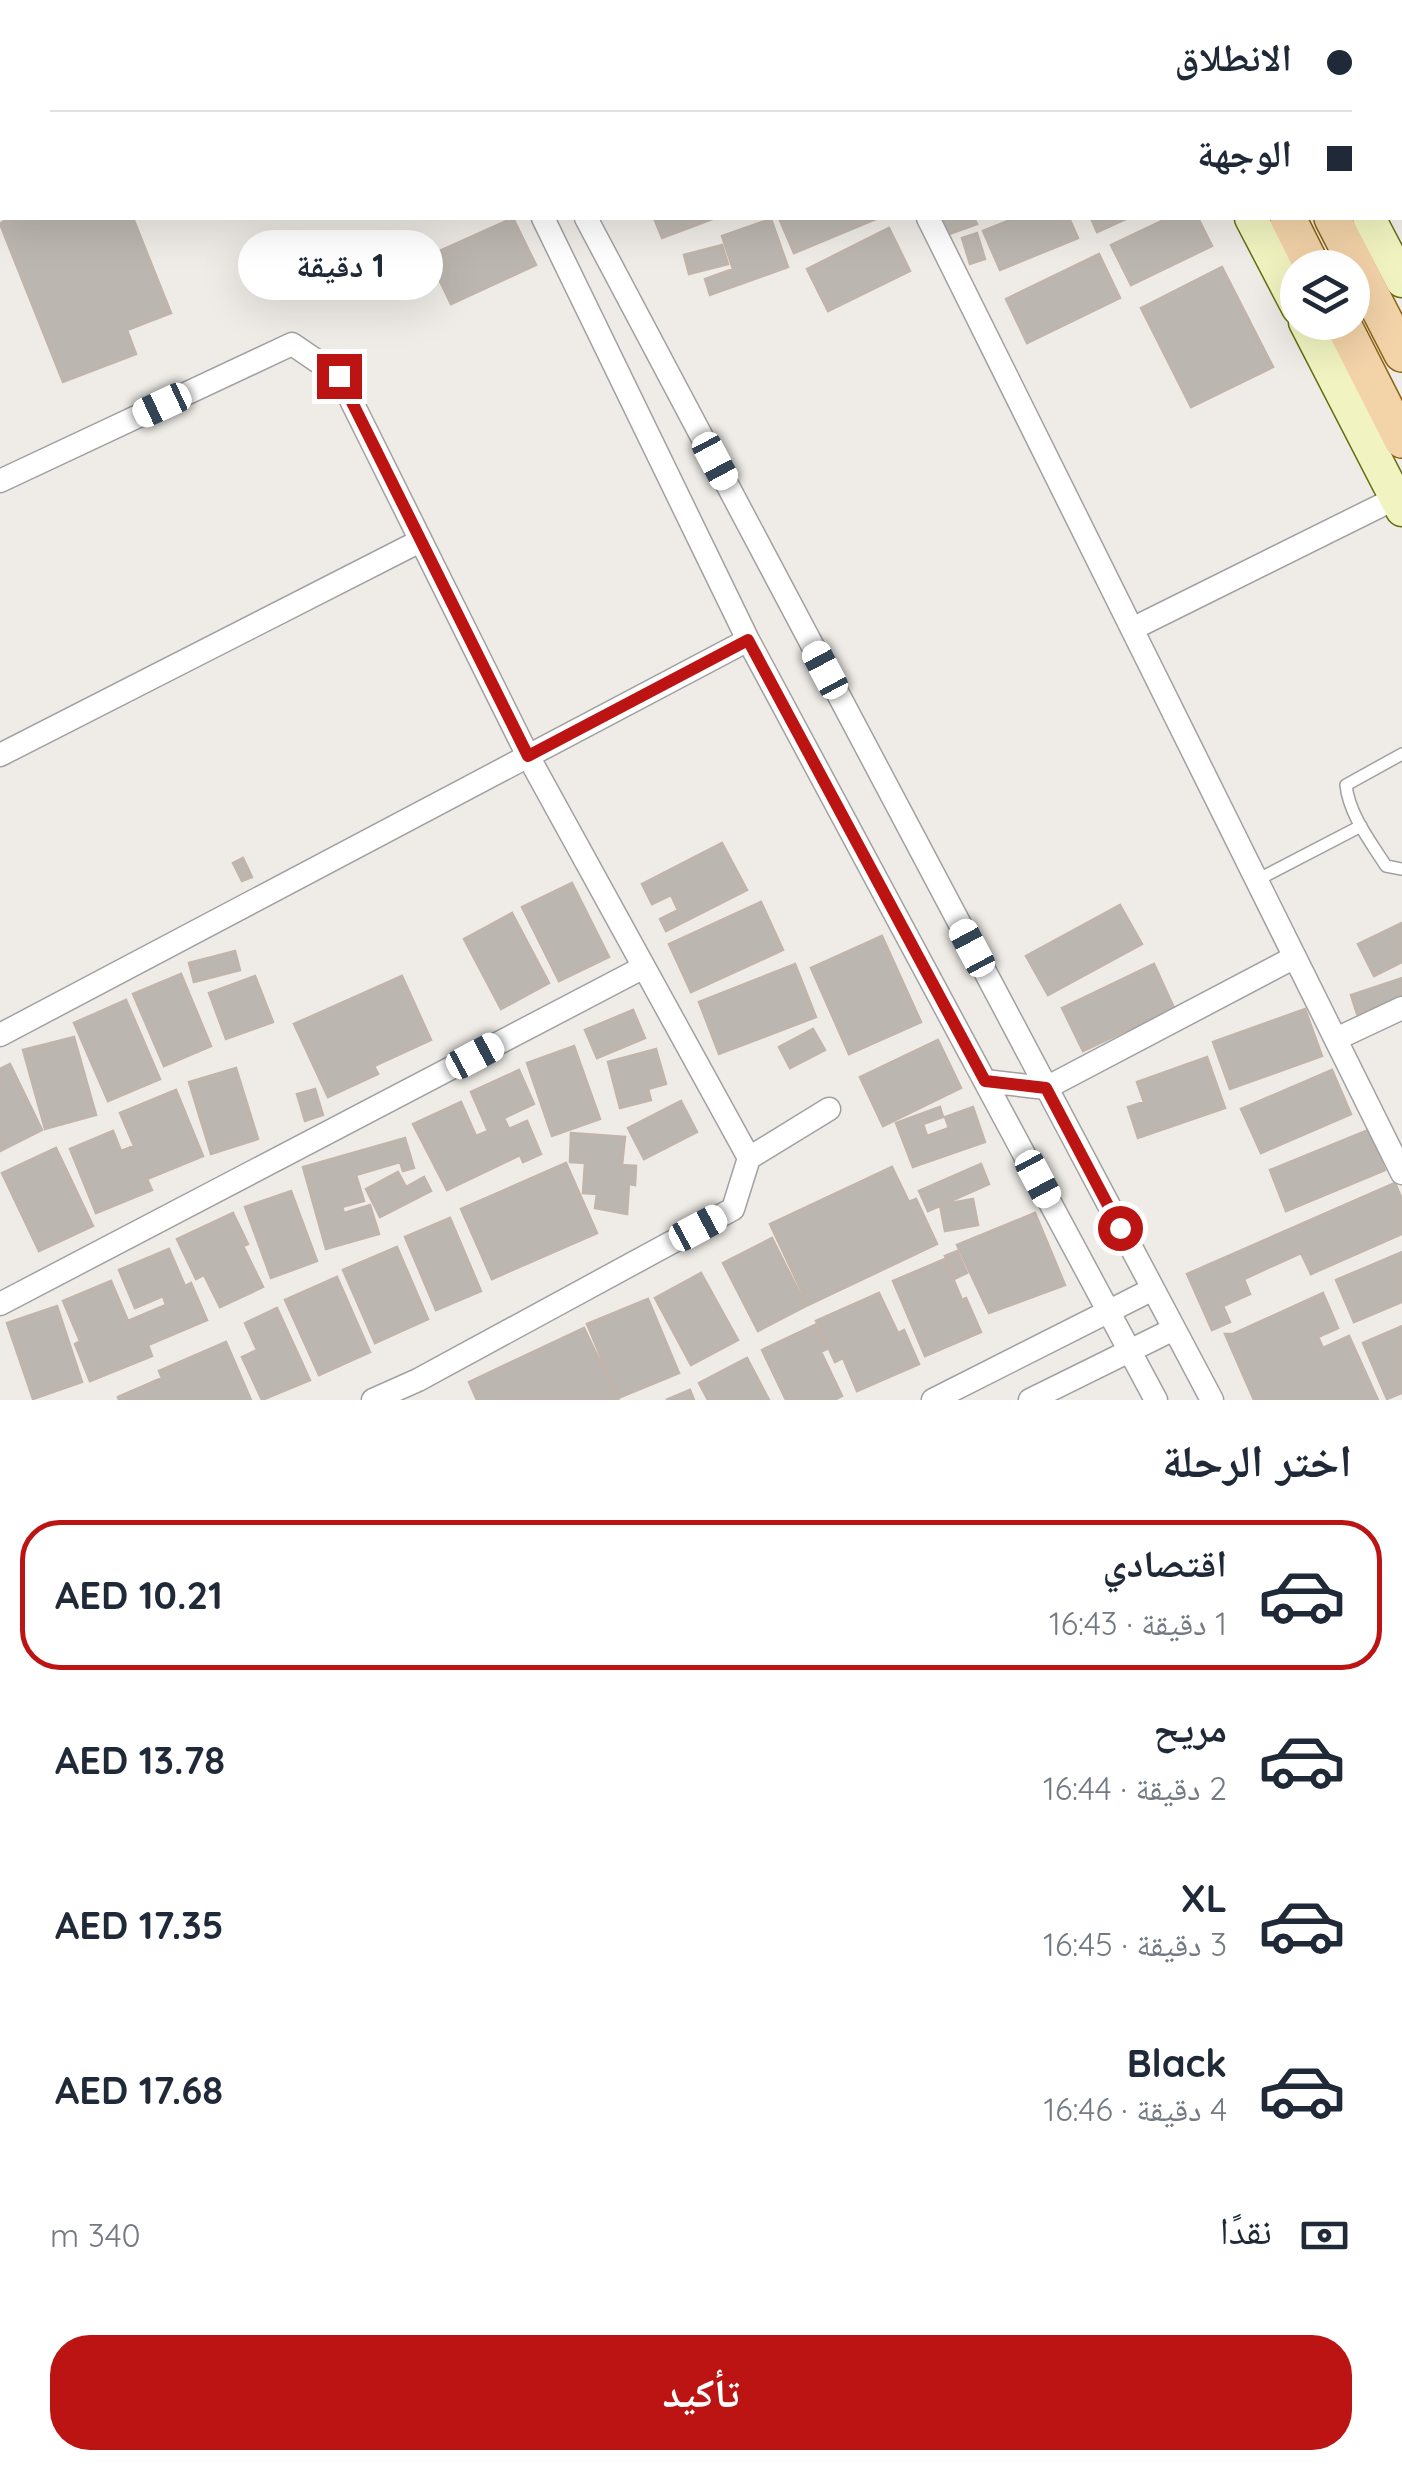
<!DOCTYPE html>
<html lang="ar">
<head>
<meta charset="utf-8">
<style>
	body { margin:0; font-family:Quicksand,"Noto Naskh Arabic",sans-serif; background:#f6f6f7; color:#1f2937; direction:rtl; height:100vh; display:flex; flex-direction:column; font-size:38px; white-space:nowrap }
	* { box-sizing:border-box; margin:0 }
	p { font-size:32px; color:#747a83 }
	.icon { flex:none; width:55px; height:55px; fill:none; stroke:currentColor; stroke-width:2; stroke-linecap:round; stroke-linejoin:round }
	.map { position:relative; height:1400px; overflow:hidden; direction:ltr }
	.sheet { display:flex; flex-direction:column; background:#fff; flex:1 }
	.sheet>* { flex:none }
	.guide { position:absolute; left:0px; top:0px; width:1402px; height:220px; box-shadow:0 10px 40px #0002; direction:rtl; display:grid; align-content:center; height:220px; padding:0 50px; background:#fff }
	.buttons { position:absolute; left:1280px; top:250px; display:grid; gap:20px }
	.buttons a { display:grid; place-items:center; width:90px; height:90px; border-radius:50%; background:#fff; box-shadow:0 10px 40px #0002; font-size:50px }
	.end { position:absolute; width:45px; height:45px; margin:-22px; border:12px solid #bc1313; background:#fff; box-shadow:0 0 0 5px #fff }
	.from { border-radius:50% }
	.bubble { position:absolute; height:70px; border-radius:35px; background:#fff; box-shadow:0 10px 40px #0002; font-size:32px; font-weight:800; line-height:70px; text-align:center; direction:rtl }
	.car { position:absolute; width:30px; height:60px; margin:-30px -15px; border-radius:12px; box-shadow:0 0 8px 2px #0007; background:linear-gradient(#fff 24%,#345 0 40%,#fff 0 76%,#345 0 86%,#fff 0) }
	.guide b { display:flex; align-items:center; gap:35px; height:95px; font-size:38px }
	.guide b+b { border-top:2px solid #e0e1e3 }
	.guide i { width:25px; height:25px; background:#1f2937 }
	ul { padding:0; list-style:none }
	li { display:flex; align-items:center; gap:30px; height:150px; margin:0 20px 15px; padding:0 30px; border:5px solid transparent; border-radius:40px }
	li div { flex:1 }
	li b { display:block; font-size:38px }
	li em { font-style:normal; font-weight:800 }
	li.selected { border-color:#bc1313 }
	li>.icon { width:90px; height:90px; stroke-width:1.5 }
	h2 { padding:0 50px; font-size:45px; line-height:120px }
	.pay { display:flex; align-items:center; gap:25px; height:110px; padding:0 50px; font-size:38px }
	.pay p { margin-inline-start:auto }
	.button { display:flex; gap:20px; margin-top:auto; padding:20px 50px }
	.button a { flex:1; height:115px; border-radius:40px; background:#bc1313; color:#fff; font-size:40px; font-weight:800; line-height:115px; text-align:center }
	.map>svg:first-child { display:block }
	.building { fill:#bcb6b0; stroke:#c0b4ab; stroke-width:2.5 }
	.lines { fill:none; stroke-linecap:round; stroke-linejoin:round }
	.lane-casing { stroke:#a1a1a1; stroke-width:14 }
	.street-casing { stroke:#a1a1a1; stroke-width:25 }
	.secondary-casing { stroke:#636e10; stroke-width:35 }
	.primary-casing { stroke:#8d630e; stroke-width:38 }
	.highway-casing { stroke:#ca3769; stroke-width:42 }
	.lane { stroke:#fff; stroke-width:11 }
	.street { stroke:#fff; stroke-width:22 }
	.secondary { stroke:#f1f4c0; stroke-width:32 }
	.primary { stroke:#f3d3a8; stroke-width:35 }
	.highway { stroke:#df96a4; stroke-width:40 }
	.route { stroke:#bc1313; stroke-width:12 }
</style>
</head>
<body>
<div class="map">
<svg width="1402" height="1400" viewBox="0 0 1402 1400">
	<rect width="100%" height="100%" fill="#efece7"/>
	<!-- building -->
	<path class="building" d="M993,0H1085L1086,2H988Z
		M1318,0H1394L1395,2H1319Z
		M1402,91V145L1400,146V92Z
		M8,218H133L171,313L127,330L136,354L63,382L0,224Z
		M513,218L536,265L451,304L428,256Z
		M654,218H715L662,238Z
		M779,218H878L794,253Z
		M940,218H974L977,224L947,235Z
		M1015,218H1069L1078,238L1000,270L983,231Z
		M1091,218H1128L1097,232Z
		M1168,218H1198L1212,246L1131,285L1111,245Z
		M771,219L788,267L710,295L705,279L733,269L722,236Z
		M889,228L910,271L828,311L807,269Z
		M977,233L985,259L970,264L962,238Z
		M722,245L728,264L689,274L684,255Z
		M1099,254L1120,298L1027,343L1006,299Z
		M1222,267L1273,367L1191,407L1141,308Z
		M722,843L747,890L666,931L660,919L678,910L671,895L652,904L642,884Z
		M243,858L252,877L242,881L233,863Z
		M572,883L609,957L559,981L522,907Z
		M761,902L783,950L691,992L669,944Z
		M1120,905L1142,944L1048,995L1026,956Z
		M512,913L549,983L501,1009L464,939Z
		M1402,923V962L1374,976L1358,944Z
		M882,936L921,1022L849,1054L811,968Z
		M235,951L240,970L194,982L189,963Z
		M795,964L816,1017L719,1054L699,1002Z
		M1154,964L1174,1008L1083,1051L1062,1008Z
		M181,974L211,1046L164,1066L133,994Z
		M255,976L273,1022L226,1039L209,993Z
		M402,976L431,1040L374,1066L378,1074L328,1097L294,1024Z
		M1402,978V998L1357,1014L1351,995Z
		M126,1000L160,1079L108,1101L74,1023Z
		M1305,1009L1322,1056L1230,1089L1213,1042Z
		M633,1010L645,1038L597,1058L585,1030Z
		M813,1029L825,1050L790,1068L779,1047Z
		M74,1037L96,1115L45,1129L23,1050Z
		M938,1040L961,1088L883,1126L860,1077Z
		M574,1046L600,1119L552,1136L527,1063Z
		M656,1049L666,1084L648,1089L651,1100L620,1108L608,1062Z
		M1207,1057L1225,1108L1138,1138L1128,1107L1144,1102L1137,1082Z
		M10,1064L42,1130L0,1151V1069Z
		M236,1068L258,1139L211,1154L189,1082Z
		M519,1070L534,1104L504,1118L509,1129L527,1121L541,1154L523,1162L520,1155L447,1190L413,1124L461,1102L476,1136L488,1131L471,1092Z
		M1332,1070L1351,1114L1261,1153L1241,1109Z
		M315,1089L323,1115L305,1121L297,1094Z
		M176,1090L203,1156L147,1179L152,1190L96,1213L70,1149L113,1131L121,1151L134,1146L120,1113Z
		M681,1101L697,1132L644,1159L628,1128Z
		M940,1107L943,1117L923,1124L927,1136L949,1128L945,1117L973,1107L985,1142L913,1167L896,1123Z
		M1368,1130L1385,1170L1286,1211L1270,1170Z
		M571,1133L625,1137L622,1165L636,1166L635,1185L629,1184L627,1214L595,1208L597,1194L583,1193L585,1163L570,1162Z
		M405,1138L414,1168L403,1171L400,1162L356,1175L364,1201L342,1207L344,1213L370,1205L379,1234L326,1249L303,1167Z
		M56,1148L93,1226L39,1251L2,1173Z
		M566,1163L597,1233L492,1279L461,1209Z
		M981,1164L989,1184L928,1211L919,1191Z
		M892,1167L909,1202L916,1199L937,1244L808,1305L770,1224Z
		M398,1172L406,1187L424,1177L431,1191L380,1217L366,1189Z
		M1395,1183L1402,1199V1234L1311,1274L1301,1253L1244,1279L1250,1294L1223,1306L1230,1322L1212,1330L1187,1274Z
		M291,1191L317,1261L271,1278L245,1207Z
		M973,1199L978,1225L945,1231L940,1205Z
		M233,1213L248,1244L243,1246L263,1287L220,1307L204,1275L196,1279L177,1239Z
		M1035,1213L1065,1285L989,1313L957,1245Z
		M450,1218L481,1291L436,1310L405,1237Z
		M772,1238L806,1306L758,1331L723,1263Z
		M397,1247L428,1319L375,1343L343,1270Z
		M169,1249L185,1286L191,1283L207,1320L148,1345L152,1356L90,1381L75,1344L80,1341L63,1301L111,1281L128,1321L166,1305L163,1296L135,1308L119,1270Z
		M957,1251L967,1273L954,1279L945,1256Z
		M1402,1252V1302L1354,1322L1336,1280Z
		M945,1259L962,1300L966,1298L981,1332L925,1356L893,1281Z
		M701,1273L738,1340L691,1365L655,1298Z
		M337,1277L370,1352L319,1375L285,1300Z
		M879,1293L898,1333L904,1330L919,1364L857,1391L843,1358L835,1362L816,1321Z
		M1323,1293L1338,1328L1318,1337L1323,1348L1349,1336L1378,1400H1254L1225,1334H1233Z
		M648,1299L679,1373L618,1398L587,1324Z
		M57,1306L82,1382L33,1399L7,1323Z
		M277,1308L310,1380L262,1400L242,1357L257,1350L245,1323Z
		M815,1325L827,1349L821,1352L842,1396L834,1400H786L762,1350Z
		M1402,1326V1393L1387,1399L1363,1343Z
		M584,1328L618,1399L477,1400L469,1382Z
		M226,1342L251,1400H119L118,1397L162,1378L159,1371Z
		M747,1358L769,1400H708L699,1383Z
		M690,1390L694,1400H666Z"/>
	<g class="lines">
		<!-- lane casing -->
		<g class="lane-casing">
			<path id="lane" d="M1402,754L1346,785C1349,814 1370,841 1386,866L1402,869
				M1257,880L1361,826"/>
		</g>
		<!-- street casing -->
		<g class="street-casing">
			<path id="street" d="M374,0L384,2
				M476,2L477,0
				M543,218L748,640L1156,1400
				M586,218L1212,1400
				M928,218L1402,1173
				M0,481L292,344L339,376L528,756L749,1158
				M1132,629L1396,498
				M0,755L420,541
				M0,1035L748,640
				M1336,1039L1402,1008
				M985,1081L1046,1088L1295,957
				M0,1304L644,967
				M373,1400L418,1380L733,1209L749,1158L829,1109
				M933,1400L1153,1289
				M1030,1400L1174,1329"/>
		</g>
		<!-- secondary casing -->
		<g class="secondary-casing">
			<path id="secondary" d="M1138,0L1139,2
				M1259,0L1260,2
				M150,2L155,0
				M355,2L360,0
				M0,81L2,79
				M0,188L2,186
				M1251,218L1298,308
				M1369,218L1402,281
				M1305,322L1402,510"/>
		</g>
		<!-- primary casing -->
		<g class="primary-casing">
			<path id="primary" d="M1176,0L1177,2
				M1220,0L1221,2
				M1288,218L1313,268
				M1332,218L1402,354
				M1342,322L1402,440"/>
		</g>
		<!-- highway casing -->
		<g class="highway-casing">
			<path id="highway" d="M222,2L227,0
				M280,2L284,0
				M0,118L2,117
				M0,149L2,148"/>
		</g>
		<!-- lane -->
		<use href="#lane" class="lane"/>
		<!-- street -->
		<use href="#street" class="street"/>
		<!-- secondary -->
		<use href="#secondary" class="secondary"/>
		<!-- primary -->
		<use href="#primary" class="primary"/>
		<!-- highway -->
		<use href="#highway" class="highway"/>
	</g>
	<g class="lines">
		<!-- route -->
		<path class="route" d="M339,376L528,756L748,640L985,1081L1046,1088L1120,1228"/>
	</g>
</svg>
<div class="buttons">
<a><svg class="icon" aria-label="layers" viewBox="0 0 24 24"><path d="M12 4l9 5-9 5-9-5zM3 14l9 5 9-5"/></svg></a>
</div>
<i class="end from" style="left:1120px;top:1228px"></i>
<i class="end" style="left:339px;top:376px"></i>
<div class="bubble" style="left:238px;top:230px;width:205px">1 دقيقة</div>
<i class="car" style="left:162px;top:405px;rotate:245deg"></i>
<i class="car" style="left:715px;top:461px;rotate:152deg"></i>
<i class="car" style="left:825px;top:670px;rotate:332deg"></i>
<i class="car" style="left:972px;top:948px;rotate:332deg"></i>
<i class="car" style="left:475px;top:1056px;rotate:62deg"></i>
<i class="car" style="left:1038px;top:1179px;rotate:152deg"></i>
<i class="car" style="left:698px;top:1228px;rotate:62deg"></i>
<div class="guide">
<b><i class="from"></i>الانطلاق</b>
<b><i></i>الوجهة</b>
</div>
</div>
<section class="sheet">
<h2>اختر الرحلة</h2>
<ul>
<li class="selected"><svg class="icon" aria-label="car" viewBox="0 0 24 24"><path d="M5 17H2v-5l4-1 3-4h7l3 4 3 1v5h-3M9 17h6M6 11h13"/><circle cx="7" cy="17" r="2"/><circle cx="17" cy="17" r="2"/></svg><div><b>اقتصادي</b><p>1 دقيقة · 16:43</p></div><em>AED 10.21</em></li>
<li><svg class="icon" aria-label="car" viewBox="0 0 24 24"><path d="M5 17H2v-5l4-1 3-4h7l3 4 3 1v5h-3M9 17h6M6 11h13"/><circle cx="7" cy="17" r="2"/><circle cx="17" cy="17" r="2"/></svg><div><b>مريح</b><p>2 دقيقة · 16:44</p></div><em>AED 13.78</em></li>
<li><svg class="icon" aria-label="car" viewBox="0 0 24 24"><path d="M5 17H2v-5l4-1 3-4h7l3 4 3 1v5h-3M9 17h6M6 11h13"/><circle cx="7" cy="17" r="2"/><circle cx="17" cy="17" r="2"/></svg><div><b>XL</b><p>3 دقيقة · 16:45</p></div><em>AED 17.35</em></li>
<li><svg class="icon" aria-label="car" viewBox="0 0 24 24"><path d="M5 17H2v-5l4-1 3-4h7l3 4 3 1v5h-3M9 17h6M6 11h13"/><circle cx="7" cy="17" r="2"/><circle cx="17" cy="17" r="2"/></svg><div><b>Black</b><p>4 دقيقة · 16:46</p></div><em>AED 17.68</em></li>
</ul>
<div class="pay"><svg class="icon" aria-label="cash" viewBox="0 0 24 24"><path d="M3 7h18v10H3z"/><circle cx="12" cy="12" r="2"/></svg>نقدًا<p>340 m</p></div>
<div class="button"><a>تأكيد</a></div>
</section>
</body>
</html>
